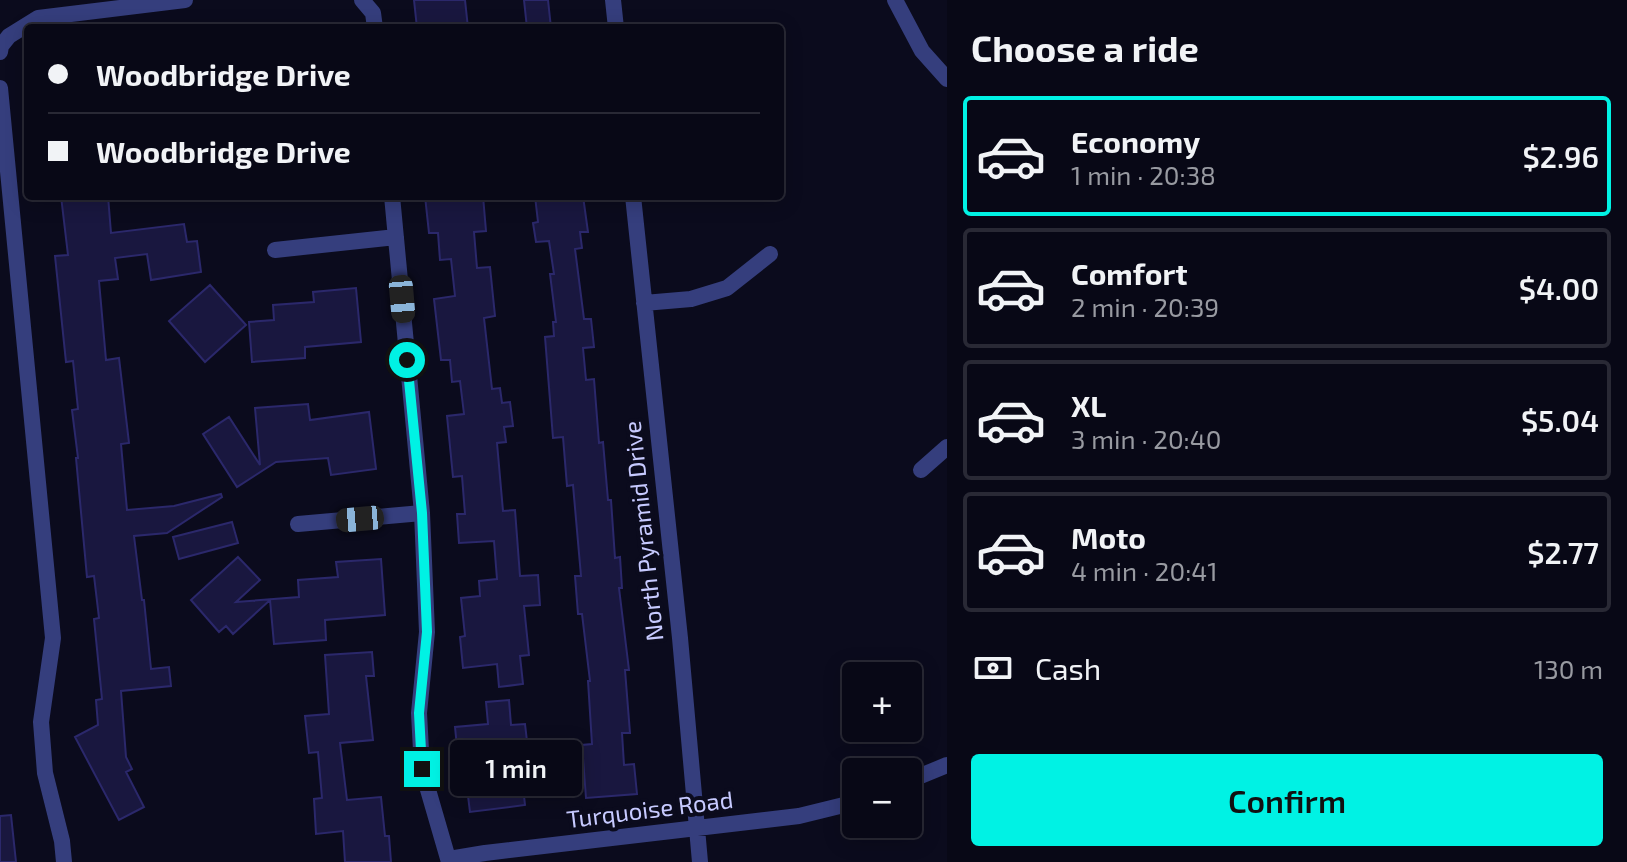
<!DOCTYPE html>
<html lang="en">
<head>
<meta charset="utf-8">
<style>
	body { margin:0; font-family:"Exo 2",sans-serif; background:#161623; color:#f1f3f6; height:100vh; display:flex; flex-direction:column; font-size:30px; white-space:nowrap }
	* { box-sizing:border-box; margin:0 }
	p { font-size:26px; color:#989aa1 }
	.icon { flex:none; width:44px; height:44px; fill:none; stroke:currentColor; stroke-width:2; stroke-linecap:round; stroke-linejoin:round }
	.map { position:relative; flex:1; overflow:hidden }
	.drawer { display:flex; flex-direction:column; background:#080816; width:680px }
	.drawer>* { flex:none }
	.guide { position:absolute; left:24px; top:24px; width:760px; height:176px; border-radius:8px; box-shadow:0 4px 20px #0003,0 0 0 2px #292935; display:grid; align-content:center; height:176px; padding:0 24px; background:#080816 }
	.fabs { position:absolute; left:842px; top:662px; display:grid; gap:16px }
	.fabs a { display:grid; place-items:center; width:80px; height:80px; border-radius:8px; background:#080816; box-shadow:0 4px 20px #0003,0 0 0 2px #292935; font-size:40px }
	.end { position:absolute; width:36px; height:36px; margin:-18px; border:10px solid #00f2e4; background:#111; box-shadow:0 0 0 4px #111 }
	.from { border-radius:50% }
	.bubble { position:absolute; height:56px; border-radius:8px; background:#080816; box-shadow:0 4px 20px #0003,0 0 0 2px #292935; font-size:26px; font-weight:600; line-height:56px; text-align:center }
	.car { position:absolute; width:24px; height:48px; margin:-24px -12px; border-radius:10px; box-shadow:0 0 6px 2px #0007; background:linear-gradient(#222 24%,#8ab4d8 0 40%,#222 0 76%,#8ab4d8 0 86%,#222 0) }
	.guide b { display:flex; align-items:center; gap:28px; height:76px; font-size:30px }
	.guide b+b { border-top:2px solid #292935 }
	.guide i { width:20px; height:20px; background:#f1f3f6 }
	ul { padding:0; list-style:none }
	li { display:flex; align-items:center; gap:24px; height:120px; margin:0 16px 12px; padding:0 8px; border:4px solid #292935; border-radius:8px }
	li div { flex:1 }
	li b { display:block; font-size:30px }
	li em { font-style:normal; font-weight:600 }
	li.current { border-color:#00f2e4 }
	li>.icon { width:72px; height:72px; stroke-width:1.5 }
	h2 { padding:0 24px; font-size:36px; line-height:96px }
	.pay { display:flex; align-items:center; gap:20px; height:88px; padding:0 24px; font-size:30px }
	.pay p { margin-inline-start:auto }
	.primary-button { display:flex; gap:16px; margin-top:auto; padding:16px 24px }
	.primary-button a { flex:1; height:92px; border-radius:8px; background:#00f2e4; color:#111; font-size:32px; font-weight:600; line-height:92px; text-align:center }
	main { display:flex; flex:1; min-height:0 }
	.map>svg:first-child { display:block }
	.building { fill:#19173f; stroke:#2b286b; stroke-width:2 }
	.lines { fill:none; stroke-linecap:round; stroke-linejoin:round }
	.street { stroke:#353e7d; stroke-width:16 }
	.route { stroke:#00f2e4; stroke-width:10 }
	.labels { text-anchor:middle; stroke-width:8; stroke-linejoin:round; paint-order:stroke }
	.street-label { font-size:24px; fill:#c7caff; stroke:#0b0b1d }
</style>
</head>
<body>
<main>
<div class="map">
<svg width="947" height="862" viewBox="0 0 947 862">
	<rect width="100%" height="100%" fill="#0b0b1d"/>
	<!-- building -->
	<path class="building" d="M414,0H465L468,28H417Z
		M524,0H548L551,28H527Z
		M61,196H108L111,233L184,224L187,242L197,241L201,272L151,280L147,254L115,258L118,279L99,281L106,360L119,358L129,443L121,444L127,510L174,506L221,494L222,497L167,533L134,536L142,600H144L151,669L169,667L171,686L121,691L126,757L132,769L126,772L144,807L119,820L75,737L98,725L96,700L102,699L94,619L99,618L94,576L87,577L76,458H78L72,410L78,409L73,361L66,362L55,256L68,255Z
		M425,196H483L486,231L474,232L477,268L490,267L495,316L484,318L492,389L500,388L502,403L510,402L513,426L504,427L506,442L497,443L503,511L515,510L520,576L538,575L540,605L524,606L529,655L520,656L523,684L499,687L497,664L463,668L460,637L465,636L461,598L480,596L479,581L497,579L494,541L459,543L457,514H465L462,476L453,477L447,416L464,414L460,381L452,382L450,360H441L434,299L455,296L451,259L440,260L438,233H429Z
		M535,196H583L588,232H580L582,248L575,249L584,319H591L594,347L583,348L586,380L594,379L599,443L603,442L608,500H611L615,558L620,557L622,588H619L629,670H625L630,733H622L624,765L634,764L637,794L586,798L582,745L592,744L588,681H590L582,614H578L575,576H581L573,485L567,486L563,437L553,438L545,337L554,336L553,322H556L550,274H554L549,241L536,242L533,223L538,222Z
		M210,285L246,325L205,362L169,321Z
		M356,288L361,342L305,347V358L252,362L249,322L274,320L273,305L314,302L313,292Z
		M308,404L310,420L369,412L376,469L331,475L328,458L276,462L237,487L203,434L229,417L260,465L255,408Z
		M232,522L238,543L179,559L173,537Z
		M238,557L260,580L236,602L299,597L298,580L338,577L336,562L381,559L385,615L325,620L326,640L274,644L270,600L233,634L226,626L219,632L191,600Z
		M372,652L374,676H366L373,740L340,743L347,800L381,797L385,836H389L391,862H345L343,831L316,834L314,799L322,798L318,752L309,753L305,716L329,714L325,655Z
		M509,700L511,725L525,724L528,750L519,751L525,805L470,812L463,756L458,757L455,727L488,724L486,702Z
		M11,815L16,862H0V816Z"/>
	<g class="lines">
		<!-- street -->
		<path class="street" d="M362,0L373,13L375,28
			M613,0L616,28
			M895,0L922,51L947,79
			M0,52L1,46L9,36L38,18L185,0
			M0,88L53,638L41,722L45,773L62,841L64,862
			M392,196L422,513L427,632L419,713L422,769L449,862
			M633,196L680,638L700,862
			M275,250L396,237
			M644,303L691,299L727,288L770,254
			M921,470L947,447
			M298,524L422,513
			M908,781L947,765
			M449,859L485,853L799,816L856,802"/>
	</g>
	<g class="lines">
		<!-- route -->
		<path class="route" d="M407,360L422,513L427,632L419,713L422,769"/>
	</g>
	<g class="labels">
		<!-- street labels -->
		<g class="street-label">
			<text transform="translate(644 531) rotate(-96)" y="8">North Pyramid Drive</text>
			<text transform="translate(650 810) rotate(-7)" y="8">Turquoise Road</text>
		</g>
	</g>
</svg>
<div class="fabs">
<a>+</a>
<a>−</a>
</div>
<i class="end from" style="left:407px;top:360px"></i>
<i class="end" style="left:422px;top:769px"></i>
<div class="bubble" style="left:450px;top:740px;width:132px">1 min</div>
<i class="car" style="left:402px;top:299px;rotate:175deg"></i>
<i class="car" style="left:360px;top:519px;rotate:265deg"></i>
<div class="guide">
<b><i class="from"></i>Woodbridge Drive</b>
<b><i></i>Woodbridge Drive</b>
</div>
</div>
<section class="drawer">
<h2>Choose a ride</h2>
<ul>
<li class="current"><svg class="icon" aria-label="car" viewBox="0 0 24 24"><path d="M5 17H2v-5l4-1 3-4h7l3 4 3 1v5h-3M9 17h6M6 11h13"/><circle cx="7" cy="17" r="2"/><circle cx="17" cy="17" r="2"/></svg><div><b>Economy</b><p>1 min · 20:38</p></div><em>$2.96</em></li>
<li><svg class="icon" aria-label="car" viewBox="0 0 24 24"><path d="M5 17H2v-5l4-1 3-4h7l3 4 3 1v5h-3M9 17h6M6 11h13"/><circle cx="7" cy="17" r="2"/><circle cx="17" cy="17" r="2"/></svg><div><b>Comfort</b><p>2 min · 20:39</p></div><em>$4.00</em></li>
<li><svg class="icon" aria-label="car" viewBox="0 0 24 24"><path d="M5 17H2v-5l4-1 3-4h7l3 4 3 1v5h-3M9 17h6M6 11h13"/><circle cx="7" cy="17" r="2"/><circle cx="17" cy="17" r="2"/></svg><div><b>XL</b><p>3 min · 20:40</p></div><em>$5.04</em></li>
<li><svg class="icon" aria-label="car" viewBox="0 0 24 24"><path d="M5 17H2v-5l4-1 3-4h7l3 4 3 1v5h-3M9 17h6M6 11h13"/><circle cx="7" cy="17" r="2"/><circle cx="17" cy="17" r="2"/></svg><div><b>Moto</b><p>4 min · 20:41</p></div><em>$2.77</em></li>
</ul>
<div class="pay"><svg class="icon" aria-label="cash" viewBox="0 0 24 24"><path d="M3 7h18v10H3z"/><circle cx="12" cy="12" r="2"/></svg>Cash<p>130 m</p></div>
<div class="primary-button"><a>Confirm</a></div>
</section>
</main>
</body>
</html>
